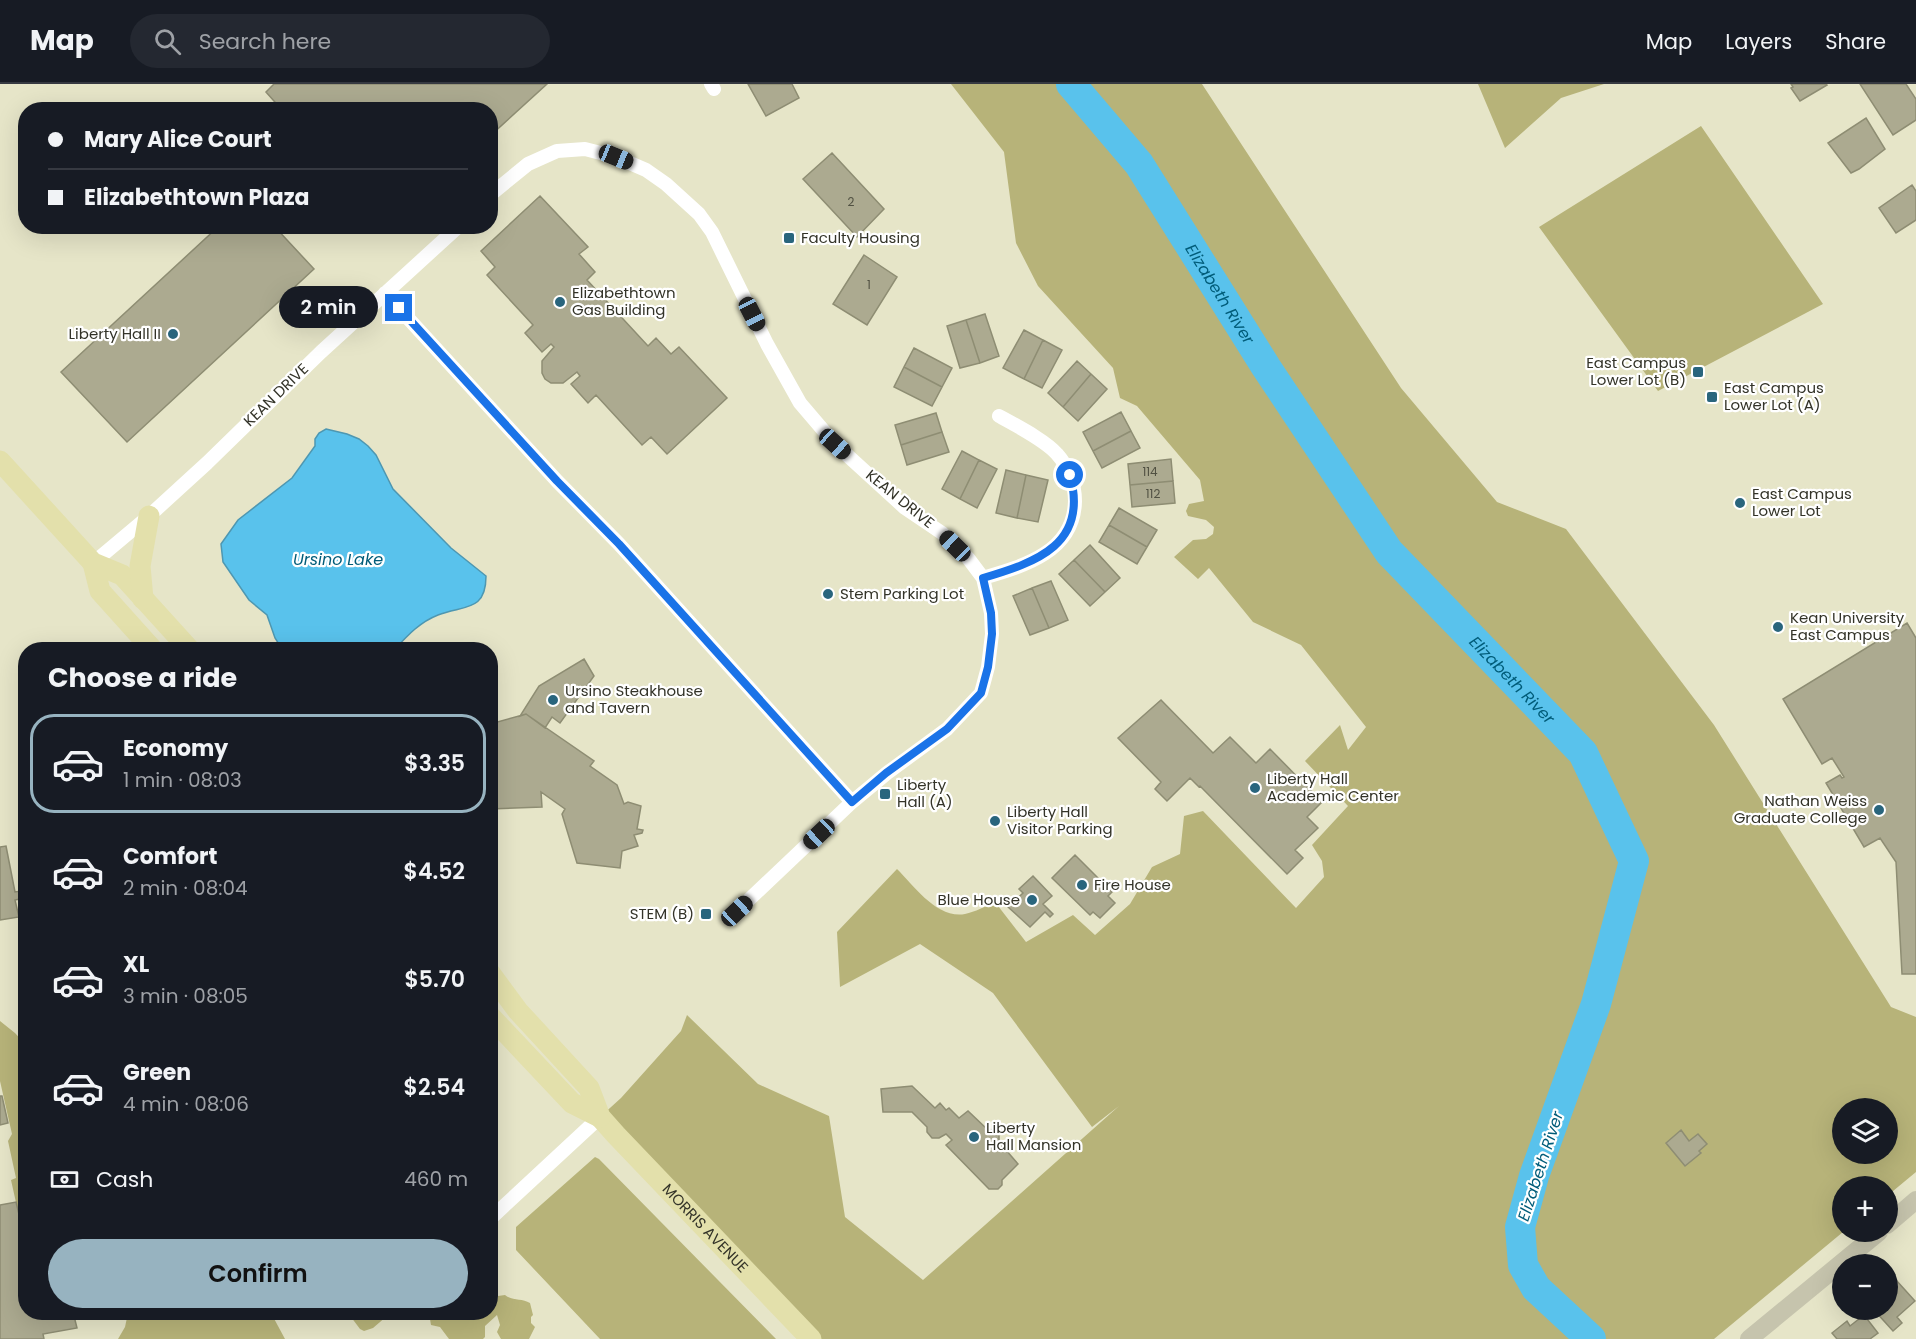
<!DOCTYPE html>
<html lang="en">
<head>
<meta charset="utf-8">
<style>
	body { margin:0; font-family:Poppins,sans-serif; background:#242831; color:#f1f3f6; height:100vh; display:flex; flex-direction:column; font-size:22px; white-space:nowrap }
	* { box-sizing:border-box; margin:0 }
	p { font-size:20px; color:#9ea1a6 }
	.icon { flex:none; width:33px; height:33px; fill:none; stroke:currentColor; stroke-width:2; stroke-linecap:round; stroke-linejoin:round }
	.map { position:relative; flex:1; overflow:hidden }
	.panel { position:absolute; left:18px; top:558px; width:480px; height:678px; display:flex; flex-direction:column; background:#171b24; border-radius:24px; box-shadow:0 6px 24px #0002 }
	.panel>* { flex:none }
	.banner { position:absolute; left:18px; top:18px; width:480px; height:132px; border-radius:24px; box-shadow:0 6px 24px #0002; display:grid; align-content:center; height:132px; padding:0 30px; background:#171b24 }
	.tools { position:absolute; left:1832px; top:1014px; display:grid; gap:12px }
	.tools a { display:grid; place-items:center; width:66px; height:66px; border-radius:50%; background:#171b24; box-shadow:0 6px 24px #0002; font-size:30px }
	.end { position:absolute; width:27px; height:27px; margin:-14px; border:8px solid #1a73e8; background:#fff; box-shadow:0 0 0 3px #fff }
	.from { border-radius:50% }
	.bubble { position:absolute; height:42px; border-radius:21px; background:#171b24; box-shadow:0 6px 24px #0002; font-size:20px; font-weight:600; line-height:42px; text-align:center }
	.car { position:absolute; width:18px; height:36px; margin:-18px -9px; border-radius:8px; box-shadow:0 0 4px 2px #0007; background:linear-gradient(#222 24%,#8ab4d8 0 40%,#222 0 76%,#8ab4d8 0 86%,#222 0) }
	.banner b { display:flex; align-items:center; gap:21px; height:57px; font-size:22px }
	.banner b+b { border-top:2px solid #363941 }
	.banner i { width:15px; height:15px; background:#f1f3f6 }
	ul { padding:0; list-style:none }
	li { display:flex; align-items:center; gap:18px; height:99px; margin:0 12px 9px; padding:0 18px; border:3px solid transparent; border-radius:24px }
	li div { flex:1 }
	li b { display:block; font-size:22px }
	li em { font-style:normal; font-weight:600 }
	li.selected { border-color:#97b3c0 }
	li>.icon { width:54px; height:54px; stroke-width:1.5 }
	h2 { padding:0 30px; font-size:27px; line-height:72px }
	.pay { display:flex; align-items:center; gap:15px; height:66px; padding:0 30px; font-size:22px }
	.pay p { margin-inline-start:auto }
	.button { display:flex; gap:12px; margin-top:auto; padding:12px 30px }
	.button a { flex:1; height:69px; border-radius:36px; background:#97b3c0; color:#111; font-size:24px; font-weight:600; line-height:69px; text-align:center }
	header { display:flex; align-items:center; gap:36px; box-sizing:border-box; height:84px; padding:0 30px; background:#171b24; border-bottom:2px solid #363941 }
	header strong { font-size:28px }
	nav { display:flex; gap:33px; margin-inline-start:auto; font-size:21px }
	.search { width:420px; height:54px; background:#242831; display:flex; align-items:center; gap:15px; box-sizing:border-box; padding:0 21px; border-radius:33px; color:#9ea1a6; font-size:22px }
	.map>svg:first-child { display:block }
	.green { fill:#b7b379; fill-rule:evenodd }
	.water { fill:#59c2ec; stroke:#4e97b1; stroke-width:1.5 }
	.lines { fill:none; stroke-linecap:round; stroke-linejoin:round }
	.river { stroke:#59c2ec; stroke-width:30 }
	.building { fill:#acaa90; stroke:#8e8d73; stroke-width:1.5 }
	.minor { stroke:#fff; stroke-width:14 }
	.secondary { stroke:#c6c4ad; stroke-width:18 }
	.primary { stroke:#e3e0ab; stroke-width:21 }
	.route { stroke:#1a73e8; stroke-width:8 }
	.poi-dot { fill:#29657d; stroke:#fff; stroke-width:2 }
	.labels { text-anchor:middle; stroke-width:4.5; stroke-linejoin:round; paint-order:stroke }
	.number-label { font-size:12px; fill:#515142 }
	.poi-label { font-size:15px; fill:#333328; stroke:#fff; text-anchor:start }
	.street-label { font-size:15px; fill:#333328; stroke:#fff }
	.water-label { font-size:16px; font-style:italic; fill:#015c79; stroke:#fff }
</style>
</head>
<body>
<header>
<strong>Map</strong>
<div class="search"><svg class="icon" aria-label="search" viewBox="0 0 24 24"><circle cx="10" cy="10" r="6"/><path d="M15 15l6 6"/></svg>Search here</div>
<nav><a>Map</a><a>Layers</a><a>Share</a></nav>
</header>
<div class="map">
<svg width="1916" height="1255" viewBox="0 0 1916 1255">
	<rect width="100%" height="100%" fill="#e6e5c8"/>
	<!-- green -->
	<path class="green" d="M951,0H1202L1401,304L1497,418L1566,445L1714,641L1891,923L1916,933V1088L1887,1112V1102H1842L1843,1148L1714,1255H811L600,1033L621,1014L681,947L687,931L758,1000L829,1032L845,1133L923,1196L1119,1022L1092,1043L993,909L920,860L840,903L837,848L897,785C914,802 937,835 965,830C975,828 986,822 995,818L1026,858L1073,831L1095,851L1130,820L1152,783L1180,770L1184,732L1203,727L1296,824L1324,793L1322,777L1312,761L1348,722L1305,677L1340,641L1348,666L1366,643L1301,561L1253,538L1209,484L1198,495L1174,473L1193,456L1206,455L1213,450L1214,443L1206,436L1188,432L1186,427L1189,420L1204,417L1200,396L1137,322L1120,314L1113,284L1038,202L1016,159L1004,68ZM1842,1024H1887V1070H1842Z
		M1478,0H1604L1561,14L1505,64Z
		M1701,42L1823,220L1658,307L1539,143Z
		M0,937L15,949L25,960V1159L11,1096L16,1094L8,1057L12,1050L0,997Z
		M595,1073L599,1075L776,1255H600L516,1166V1143Z
		M491,1211L495,1221L498,1212L505,1211C512,1217 522,1214 530,1219L533,1231L531,1233V1239L535,1243L529,1255H501L497,1248L500,1241L497,1231L485,1242V1253L483,1255H449L440,1243L431,1241L430,1235L433,1229L490,1228Z
		M128,1229H271L285,1255H118L125,1243Z
		M348,1229H362L370,1232L375,1229H386L387,1232L373,1244L364,1247L360,1245Z"/>
	<!-- water -->
	<path class="water" d="M326,345L347,350L359,355L368,362L376,371L393,405L451,464L486,492C486,528 464,521 438,531C420,538 408,551 395,565H282L275,554L267,531L249,516L223,478L221,460L238,436L292,394L315,362V355L319,349Z"/>
	<g class="lines">
		<!-- river -->
		<path class="river" id="s1" d="M1071,0L1139,80L1266,283L1389,468L1583,669L1634,777L1596,920L1534,1092L1520,1143L1523,1181L1536,1204L1591,1255"/>
	</g>
	<!-- building -->
	<path class="building" d="M274,0H547L490,52V26H282L266,8Z
		M748,0H792L799,14L766,32Z
		M1791,0H1826L1827,1L1800,17L1791,4L1793,3Z
		M1860,0H1906L1916,15V36L1893,51Z
		M1866,34L1885,65L1859,85L1851,89L1828,59Z
		M832,69L884,125L857,153L803,95Z
		M1912,101L1916,107V136L1896,149L1879,124Z
		M540,112L588,163L579,170L595,188L587,196L648,262L656,254L671,270L679,263L727,314L667,370L651,353L642,361L596,311L588,319L571,300L580,292L577,288L563,299H551L545,295L542,289V277L554,263L551,260L542,268L525,249L533,241L487,191L495,183L481,167Z
		M219,142H274L314,185L127,358L61,288Z
		M864,171L897,193L867,241L833,220Z
		M985,230L999,272L980,279L966,236Z
		M966,236L980,279L960,284L947,242Z
		M1024,246L1043,256L1024,295L1003,284Z
		M1043,256L1062,266L1042,304L1024,295Z
		M914,264L952,284L942,303L904,283Z
		M1077,277L1091,290L1063,323L1048,309Z
		M904,283L942,303L932,322L894,303Z
		M1091,290L1107,305L1078,337L1063,323Z
		M1121,328L1131,347L1093,367L1083,348Z
		M936,329L942,348L901,361L895,341Z
		M1131,347L1140,364L1102,384L1093,367Z
		M942,348L949,368L907,381L901,361Z
		M962,367L979,376L960,415L942,405Z
		M1171,375L1173,397L1130,401L1128,380Z
		M979,376L997,385L977,424L960,415Z
		M1006,386L1026,391L1017,434L996,429Z
		M1026,391L1048,396L1038,438L1017,434Z
		M1173,397L1175,419L1132,423L1130,401Z
		M1119,424L1157,446L1147,463L1109,441Z
		M1109,441L1147,463L1137,480L1099,458Z
		M1090,461L1120,494L1105,508L1074,476Z
		M1074,476L1105,508L1090,522L1059,490Z
		M1051,497L1068,536L1049,544L1032,504Z
		M1032,504L1049,544L1030,551L1013,512Z
		M1907,539L1916,554V890H1902L1896,778L1880,754L1864,763L1826,699L1840,691L1842,694L1844,693L1832,674L1822,680L1783,615Z
		M584,575L594,592L560,639L552,633L545,644L526,630L520,632L539,602Z
		M1161,616L1213,669L1230,653L1256,679L1270,665L1322,718L1307,733L1318,744L1295,766L1303,774L1287,790L1200,702L1199,703L1190,694L1167,717L1155,705L1161,698L1118,654Z
		M526,630L594,677L590,682L617,701L624,720L628,718L641,722L637,745L643,746L642,749L634,751L638,762L622,767L620,784L577,779L562,730L565,725L541,708L542,723L490,725V640Z
		M6,762L15,808L22,807L21,803L26,802V818L25,814L15,816L19,833L0,836V763Z
		M1075,771L1112,808L1108,812L1115,819L1100,834L1093,828L1090,831L1052,794Z
		M1033,792L1052,812L1043,820L1053,830L1050,833L1045,828L1030,843L1008,823L1023,809L1019,805Z
		M912,1002L935,1024L940,1019L946,1026L949,1024L959,1034L968,1027L987,1045L994,1046L999,1052V1058L1018,1080L1002,1096V1101L998,1105H989L946,1061L952,1056L946,1050L939,1054H932L927,1048V1043L912,1028H883L881,1005Z
		M0,1012H2L8,1039L0,1041Z
		M1681,1046L1689,1057L1698,1050L1707,1060L1699,1067L1701,1069L1685,1082L1666,1059Z
		M16,1118L26,1159V1228H73L77,1244L43,1250L44,1255H0V1121Z
		M1896,1196L1915,1217L1897,1233L1902,1239L1893,1247L1874,1226H1887V1204Z
		M1864,1231L1878,1249L1870,1255H1837L1832,1249L1847,1237L1850,1242Z"/>
	<g class="lines">
		<!-- minor -->
		<path class="minor" d="M711,0L714,5
			M490,111L528,80L557,67L585,65L616,73L646,86L666,100L699,130L712,148L767,260L800,319L835,360L905,424L942,449L968,474L983,494L991,529L992,550L988,583L981,609L947,645L887,689L852,718L737,827
			M385,209L557,397L619,460L852,718
			M93,479L149,432L207,379L321,268L459,142
			M983,494C1024,482 1074,468 1075,417C1075,400 1068,382 1057,370C1045,356 1015,341 999,332
			M490,1135L600,1033"/>
		<!-- secondary -->
		<path class="secondary" d="M1887,1141L1916,1116
			M1749,1255L1879,1148"/>
		<!-- primary -->
		<g class="primary">
			<path d="M0,377L93,479L122,491L190,566"/>
			<path d="M93,479L100,507L153,566"/>
			<path d="M143,515L140,482L149,432"/>
			<path id="s2" d="M490,889L518,927L589,1004L600,1033L616,1051L811,1255"/>
			<path d="M490,932L572,1019L600,1033"/>
		</g>
	</g>
	<g class="lines">
		<!-- route -->
		<path class="route" d="M399,224L557,397L619,460L852,718L886,689L947,645L981,609L988,583L992,550L991,529L983,494C1037,478 1089,460 1070,391"/>
	</g>
	<!-- markers -->
	<g class="poi-dot">
		<rect x="783" y="148" width="12" height="12" rx="3"/>
		<circle cx="560" cy="218" r="6"/>
		<circle cx="173" cy="250" r="6"/>
		<rect x="1692" y="282" width="12" height="12" rx="3"/>
		<rect x="1706" y="307" width="12" height="12" rx="3"/>
		<circle cx="1740" cy="419" r="6"/>
		<circle cx="828" cy="510" r="6"/>
		<circle cx="1778" cy="543" r="6"/>
		<circle cx="553" cy="616" r="6"/>
		<circle cx="1255" cy="704" r="6"/>
		<rect x="879" y="704" width="12" height="12" rx="3"/>
		<circle cx="1879" cy="726" r="6"/>
		<circle cx="995" cy="737" r="6"/>
		<circle cx="1082" cy="801" r="6"/>
		<circle cx="1032" cy="816" r="6"/>
		<rect x="700" y="824" width="12" height="12" rx="3"/>
		<circle cx="974" cy="1053" r="6"/>
	</g>
	<g class="labels">
		<!-- number labels -->
		<g class="number-label">
			<text x="851" y="122">2</text>
			<text x="869" y="205">1</text>
			<text x="1150" y="392">114</text>
			<text x="1153" y="414">112</text>
		</g>
		<!-- poi labels -->
		<g class="poi-label">
			<text x="801" y="159">Faculty Housing</text>
			<text x="572" y="214">Elizabethtown<tspan x="572" dy="17">Gas Building</tspan></text>
			<text x="161" y="255" text-anchor="end">Liberty Hall II</text>
			<text x="1686" y="284" text-anchor="end">East Campus<tspan x="1686" dy="17">Lower Lot (B)</tspan></text>
			<text x="1724" y="309">East Campus<tspan x="1724" dy="17">Lower Lot (A)</tspan></text>
			<text x="1752" y="415">East Campus<tspan x="1752" dy="17">Lower Lot</tspan></text>
			<text x="840" y="515">Stem Parking Lot</text>
			<text x="1790" y="539">Kean University<tspan x="1790" dy="17">East Campus</tspan></text>
			<text x="565" y="612">Ursino Steakhouse<tspan x="565" dy="17">and Tavern</tspan></text>
			<text x="1267" y="700">Liberty Hall<tspan x="1267" dy="17">Academic Center</tspan></text>
			<text x="897" y="706">Liberty<tspan x="897" dy="17">Hall (A)</tspan></text>
			<text x="1867" y="722" text-anchor="end">Nathan Weiss<tspan x="1867" dy="17">Graduate College</tspan></text>
			<text x="1007" y="733">Liberty Hall<tspan x="1007" dy="17">Visitor Parking</tspan></text>
			<text x="1094" y="806">Fire House</text>
			<text x="1020" y="821" text-anchor="end">Blue House</text>
			<text x="694" y="835" text-anchor="end">STEM (B)</text>
			<text x="986" y="1049">Liberty<tspan x="986" dy="17">Hall Mansion</tspan></text>
		</g>
		<!-- street labels -->
		<g class="street-label">
			<text transform="translate(276 311) rotate(-44)" y="5">KEAN DRIVE</text>
			<text transform="translate(900 415) rotate(39)" y="5">KEAN DRIVE</text>
			<text dy="5" stroke="none"><textPath href="#s2" startOffset="336">MORRIS AVENUE</textPath></text>
		</g>
		<!-- water labels -->
		<g class="water-label">
			<text dy="6" stroke="none"><textPath href="#s1" startOffset="258">Elizabeth River</textPath></text>
			<text x="338" y="481">Ursino Lake</text>
			<text dy="6" stroke="none"><textPath href="#s1" startOffset="744">Elizabeth River</textPath></text>
			<text transform="translate(1540 1082) rotate(-72)" y="6">Elizabeth River</text>
		</g>
	</g>
</svg>
<div class="tools">
<a><svg class="icon" aria-label="layers" viewBox="0 0 24 24"><path d="M12 4l9 5-9 5-9-5zM3 14l9 5 9-5"/></svg></a>
<a>+</a>
<a>−</a>
</div>
<i class="end from" style="left:1070px;top:391px"></i>
<i class="end" style="left:399px;top:224px"></i>
<div class="bubble" style="left:279px;top:202px;width:99px">2 min</div>
<i class="car" style="left:616px;top:73px;rotate:112deg"></i>
<i class="car" style="left:752px;top:230px;rotate:153deg"></i>
<i class="car" style="left:835px;top:360px;rotate:132deg"></i>
<i class="car" style="left:955px;top:462px;rotate:314deg"></i>
<i class="car" style="left:819px;top:750px;rotate:227deg"></i>
<i class="car" style="left:737px;top:827px;rotate:47deg"></i>
<div class="banner">
<b><i class="from"></i>Mary Alice Court</b>
<b><i></i>Elizabethtown Plaza</b>
</div>
<section class="panel">
<h2>Choose a ride</h2>
<ul>
<li class="selected"><svg class="icon" aria-label="car" viewBox="0 0 24 24"><path d="M5 17H2v-5l4-1 3-4h7l3 4 3 1v5h-3M9 17h6M6 11h13"/><circle cx="7" cy="17" r="2"/><circle cx="17" cy="17" r="2"/></svg><div><b>Economy</b><p>1 min · 08:03</p></div><em>$3.35</em></li>
<li><svg class="icon" aria-label="car" viewBox="0 0 24 24"><path d="M5 17H2v-5l4-1 3-4h7l3 4 3 1v5h-3M9 17h6M6 11h13"/><circle cx="7" cy="17" r="2"/><circle cx="17" cy="17" r="2"/></svg><div><b>Comfort</b><p>2 min · 08:04</p></div><em>$4.52</em></li>
<li><svg class="icon" aria-label="car" viewBox="0 0 24 24"><path d="M5 17H2v-5l4-1 3-4h7l3 4 3 1v5h-3M9 17h6M6 11h13"/><circle cx="7" cy="17" r="2"/><circle cx="17" cy="17" r="2"/></svg><div><b>XL</b><p>3 min · 08:05</p></div><em>$5.70</em></li>
<li><svg class="icon" aria-label="car" viewBox="0 0 24 24"><path d="M5 17H2v-5l4-1 3-4h7l3 4 3 1v5h-3M9 17h6M6 11h13"/><circle cx="7" cy="17" r="2"/><circle cx="17" cy="17" r="2"/></svg><div><b>Green</b><p>4 min · 08:06</p></div><em>$2.54</em></li>
</ul>
<div class="pay"><svg class="icon" aria-label="cash" viewBox="0 0 24 24"><path d="M3 7h18v10H3z"/><circle cx="12" cy="12" r="2"/></svg>Cash<p>460 m</p></div>
<div class="button"><a>Confirm</a></div>
</section>
</div>
</body>
</html>
